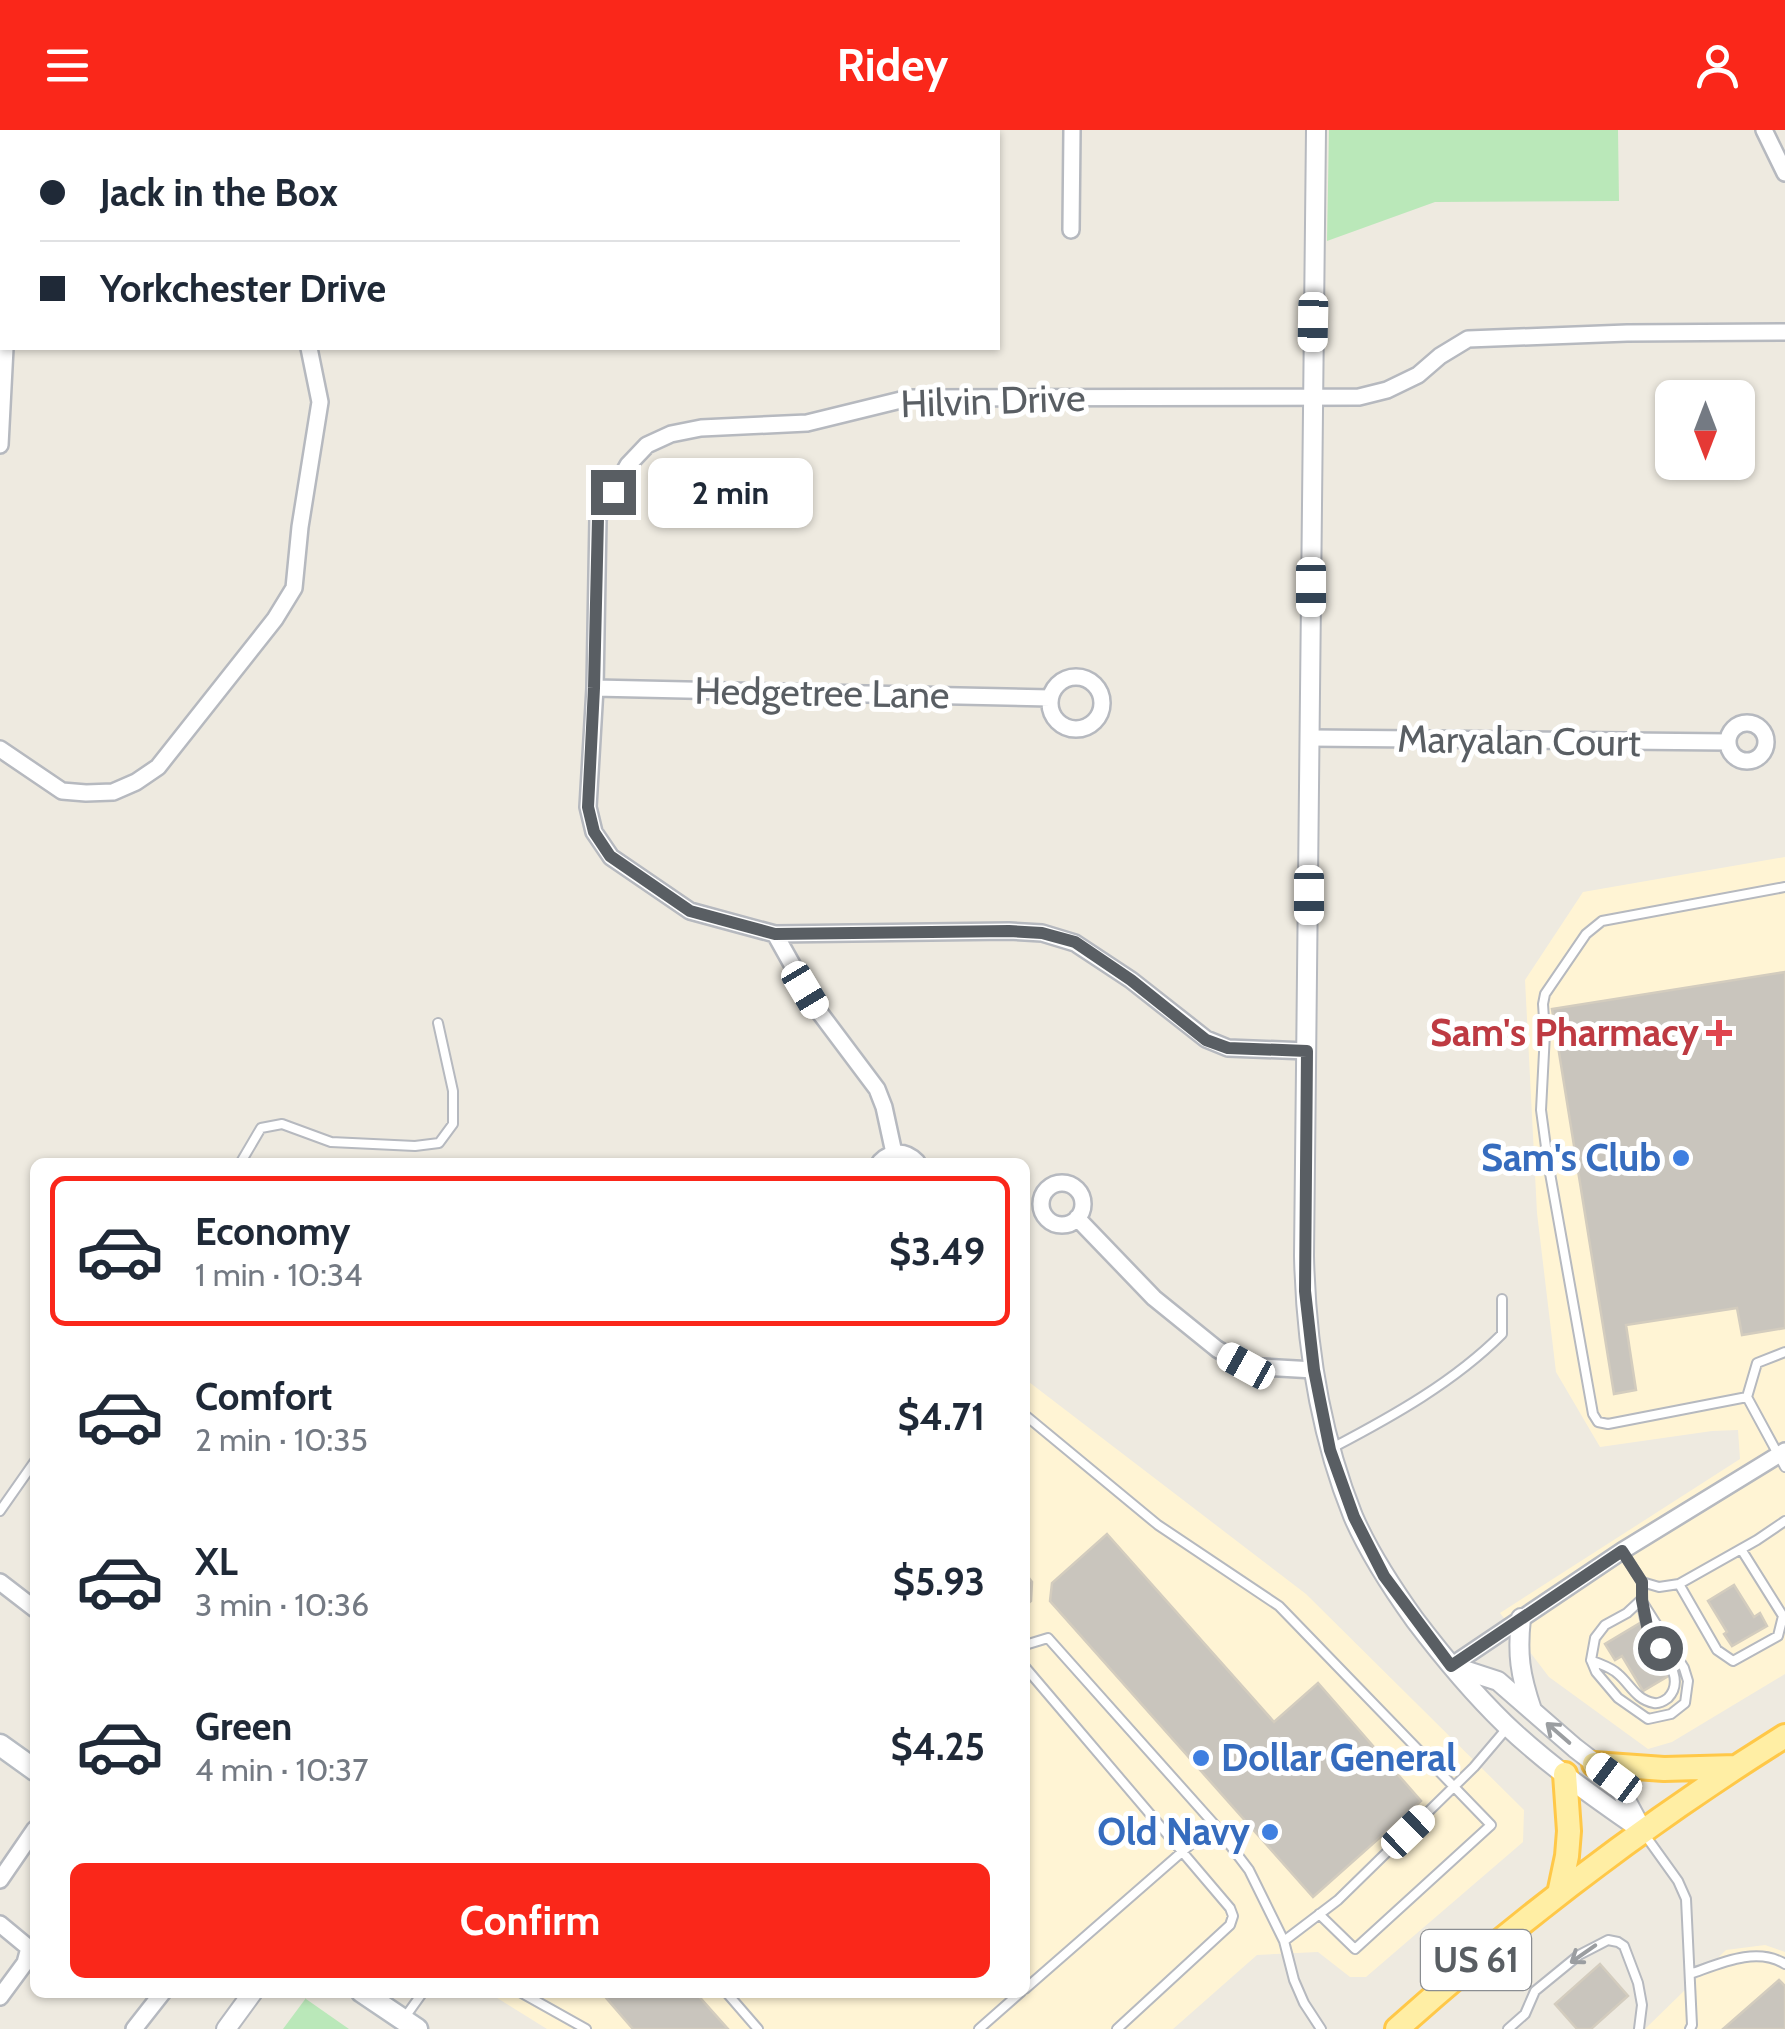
<!DOCTYPE html>
<html lang="en">
<head>
<meta charset="utf-8">
<style>
	body { margin:0; font-family:Cabin,sans-serif; background:#f2f2f3; color:#1f2937; height:100vh; display:flex; flex-direction:column; font-size:38px; white-space:nowrap }
	* { box-sizing:border-box; margin:0 }
	p { font-size:32px; color:#747a83 }
	.icon { flex:none; width:55px; height:55px; fill:none; stroke:currentColor; stroke-width:2; stroke-linecap:round; stroke-linejoin:round }
	.map { position:relative; flex:1; overflow:hidden }
	.panel { position:absolute; left:30px; top:1028px; width:1000px; height:840px; display:flex; flex-direction:column; background:#fff; border-radius:15px; box-shadow:0 2px 8px #0004 }
	.panel>* { flex:none }
	.hud { position:absolute; left:0px; top:0px; width:1000px; height:220px; box-shadow:0 2px 8px #0004; display:grid; align-content:center; height:220px; padding:0 40px; background:#fff }
	.needle { width:65px; rotate:180deg }
	.buttons { position:absolute; left:1655px; top:250px; display:grid; gap:20px }
	.buttons a { display:grid; place-items:center; width:100px; height:100px; border-radius:15px; background:#fff; box-shadow:0 2px 8px #0004; font-size:50px }
	.end { position:absolute; width:45px; height:45px; margin:-22px; border:12px solid #595e63; background:#fff; box-shadow:0 0 0 5px #fff }
	.from { border-radius:50% }
	.bubble { position:absolute; height:70px; border-radius:15px; background:#fff; box-shadow:0 2px 8px #0004; font-size:32px; font-weight:700; line-height:70px; text-align:center }
	.car { position:absolute; width:30px; height:60px; margin:-30px -15px; border-radius:12px; box-shadow:0 0 8px 2px #0007; background:linear-gradient(#fff 24%,#345 0 40%,#fff 0 76%,#345 0 86%,#fff 0) }
	.hud b { display:flex; align-items:center; gap:35px; height:95px; font-size:38px }
	.hud b+b { border-top:2px solid #e0e1e3 }
	.hud i { width:25px; height:25px; background:#1f2937 }
	ul { padding:18px 0 0; list-style:none }
	li { display:flex; align-items:center; gap:30px; height:150px; margin:0 20px 15px; padding:0 20px; border:5px solid transparent; border-radius:15px }
	li div { flex:1 }
	li b { display:block; font-size:38px }
	li em { font-style:normal; font-weight:700 }
	li.on { border-color:#fa271a }
	li>.icon { width:90px; height:90px; stroke-width:1.5 }
	.action { display:flex; gap:20px; margin-top:auto; padding:20px 40px }
	.action a { flex:1; height:115px; border-radius:15px; background:#fa271a; color:#fff; font-size:40px; font-weight:700; line-height:115px; text-align:center }
	header { display:flex; justify-content:space-between; align-items:center; height:130px; padding:0 40px; background:#fa271a; color:#fff; font-size:45px; font-weight:700 }
	.map>svg:first-child { display:block }
	.commercial { fill:#fff4d4 }
	.green { fill:#bae8b9 }
	.building { fill:#c9c5bd; stroke:#d3ccbe; stroke-width:2.5 }
	.lines { fill:none; stroke-linecap:round; stroke-linejoin:round }
	.service-casing { stroke:#b6b9bf; stroke-width:12 }
	.minor-casing { stroke:#b6b9bf; stroke-width:20 }
	.tertiary-casing { stroke:#b6b9bf; stroke-width:22 }
	.secondary-casing { stroke:#b6bbc1; stroke-width:25 }
	.primary-casing { stroke:#ffc848; stroke-width:28 }
	.service { stroke:#fff; stroke-width:8 }
	.minor { stroke:#fff; stroke-width:15 }
	.tertiary { stroke:#fff; stroke-width:18 }
	.secondary { stroke:#fff; stroke-width:20 }
	.primary { stroke:#ffeea4; stroke-width:22 }
	.oneway { stroke:#9b9ea1 }
	.route { stroke:#595e63; stroke-width:12 }
	.health-dot { fill:#e0444e; stroke:#fff; stroke-width:4 }
	.shop-dot { fill:#3f7fe0; stroke:#fff; stroke-width:4 }
	.labels { text-anchor:middle; stroke-width:10; stroke-linejoin:round; paint-order:stroke }
	.shield { fill:#fff; stroke:#8b8e92; stroke-width:2.5 }
	.shield-label { font-size:35px; font-weight:bold; fill:#595e63 }
	.street-label { font-size:38px; fill:#595e63; stroke:#fff }
	.health-label { font-size:38px; font-weight:bold; fill:#be3a42; stroke:#fff; text-anchor:end }
	.shop-label { font-size:38px; font-weight:bold; fill:#366cbe; stroke:#fff; text-anchor:end }
</style>
</head>
<body>
<header><svg class="icon" aria-label="menu" viewBox="0 0 24 24"><path d="M4 6h16M4 12h16M4 18h16"/></svg>Ridey<svg class="icon" aria-label="person" viewBox="0 0 24 24"><circle cx="12" cy="8" r="4"/><path d="M4 21q1-7 8-7t8 7"/></svg></header>
<div class="map">
<svg width="1785" height="1899" viewBox="0 0 1785 1899">
	<rect width="100%" height="100%" fill="#eeeae0"/>
	<!-- commercial -->
	<path class="commercial" d="M1785,727V1544L1672,1612L1648,1619L1549,1547L1500,1483L1740,1329L1738,1300L1712,1301L1600,1317L1556,1242L1537,1083L1525,850L1583,762Z
		M1025,1249L1306,1464L1524,1680L1523,1712L1366,1847H1350L1318,1822L1257,1825L1173,1899H547L494,1866L493,1863L1025,1862Z
		M1765,1815L1785,1822V1899H1645L1726,1820Z"/>
	<!-- green -->
	<path class="green" d="M1329,0H1618L1619,71L1435,72L1327,111Z
		M306,1868V1869L349,1899H283Z"/>
	<!-- building -->
	<path class="building" d="M1785,842V1198L1742,1205L1737,1178L1626,1195L1636,1260L1614,1264L1552,879Z
		M1107,1404L1274,1592L1318,1553L1421,1671L1313,1767L1050,1471L1052,1453Z
		M1025,1443L1032,1452L1031,1471L1025,1476Z
		M1734,1455L1754,1487L1760,1483L1767,1496L1732,1516L1724,1504L1727,1502L1708,1471Z
		M1640,1493L1653,1515L1656,1514L1662,1524L1659,1527L1670,1545L1643,1561L1622,1526L1615,1530L1605,1514Z
		M1600,1834L1628,1866L1591,1899H1577L1555,1874Z
		M1779,1850L1785,1856V1899H1723Z
		M601,1862H695L728,1899H633Z"/>
	<g class="lines">
		<!-- service casing -->
		<g class="service-casing">
			<path id="service" d="M241,1032L261,998L282,994L331,1012L415,1016L439,1013L453,994V961L438,893
				M1785,1222L1757,1233L1747,1267L1785,1337
				M1747,1267L1608,1294L1598,1292L1593,1284L1548,1032L1541,980L1545,903L1543,874L1545,864L1586,804L1602,791L1785,757
				M1025,1285L1158,1395L1279,1476L1491,1695L1355,1819L1319,1784
				M1334,1317C1393,1286 1454,1252 1502,1204V1169
				M0,1381L35,1331
				M1622,1421L1642,1452L1659,1457L1679,1454L1757,1410L1785,1391
				M1679,1454L1717,1520L1733,1531L1778,1506L1783,1486L1741,1419
				M1641,1470L1684,1538L1688,1551L1685,1573L1671,1584L1648,1589L1618,1568L1596,1542L1591,1530L1595,1508L1605,1495L1627,1483Z
				M1025,1515L1048,1508L1214,1694L1025,1859
				M1591,1530C1599,1534 1611,1537 1618,1544C1630,1554 1636,1570 1654,1573C1659,1574 1664,1571 1668,1568C1689,1546 1656,1518 1648,1498C1642,1484 1642,1467 1642,1452
				M1025,1537L1230,1778L1233,1786L1230,1795L1117,1899
				M1214,1694L1249,1740L1284,1811L1294,1850L1304,1873L1321,1899
				M1645,1705L1678,1751L1686,1769L1692,1895L1690,1899
				M1284,1811L1338,1770L1474,1637L1508,1597
				M1690,1844C1719,1834 1756,1816 1785,1834
				M520,1862L586,1899
				M726,1862L758,1899
				M403,1890L423,1862
				M979,1899L1021,1862
				M1508,1899L1525,1884L1535,1861L1579,1825L1608,1810L1618,1812L1624,1816L1638,1853L1642,1875L1639,1899"/>
		</g>
		<!-- minor casing -->
		<g class="minor-casing">
			<path id="minor" d="M594,0V2
				M814,0V2
				M1764,0L1785,43
				M7,2V0
				M241,2L243,0
				M865,2L866,0
				M1071,100L1072,0
				M0,315L5,218
				M1050 573a26 26 0 1 1 52 0a26 26 0 1 1-52 0Z
				M595,558L1050,568
				M1728 612a19 19 0 1 1 38 0a19 19 0 1 1-38 0Z
				M1310,608L1728,612
				M0,619L62,661L86,663L113,662L136,652L158,637L275,489L294,458L300,397L320,272L309,218
				M775,804L817,879L877,959L884,977L894,1023
				M1307,921L1228,918L1206,909L1131,850L1075,813L1042,803L1009,801L775,804L690,781L611,727L594,702L588,677L595,558L598,388L628,335L647,315L671,304L701,298L807,293L909,268L1359,267L1387,260L1418,245L1440,226L1468,209L1627,203L1785,202
				M880,1032C892,1020 905,1020 917,1032
				M1041 1074a21 21 0 1 1 42 0a21 21 0 1 1-42 0Z
				M1077,1088L1154,1168L1217,1219L1246,1236L1314,1240
				M0,1452L35,1479
				M1451,1536L1622,1421L1785,1321
				M0,1750L35,1699
				M0,1794L29,1818L25,1833L0,1867
				M134,1899L163,1862"/>
		</g>
		<!-- tertiary casing -->
		<g class="tertiary-casing">
			<path id="tertiary" d="M1316,0L1304,1126C1306,1214 1320,1304 1353,1386C1369,1423 1392,1458 1415,1490C1443,1527 1472,1562 1505,1594C1547,1634 1595,1668 1643,1701
				M1521,1488C1517,1524 1520,1545 1532,1580
				M1452,1536L1498,1551L1575,1618L1614,1648L1640,1696
				M226,1899L253,1862"/>
		</g>
		<!-- secondary casing -->
		<g class="secondary-casing">
			<path id="secondary" d="M0,1615L35,1640
				M362,1862L417,1899"/>
		</g>
		<!-- primary casing -->
		<g class="primary-casing">
			<path id="primary" d="M1594,1634L1664,1639L1736,1637
				M1559,1764L1567,1726L1569,1701L1565,1644
				M1397,1899C1518,1791 1647,1692 1785,1606"/>
		</g>
		<!-- service -->
		<use href="#service" class="service"/>
		<!-- minor -->
		<use href="#minor" class="minor"/>
		<!-- tertiary -->
		<use href="#tertiary" class="tertiary"/>
		<!-- secondary -->
		<use href="#secondary" class="secondary"/>
		<!-- primary -->
		<use href="#primary" class="primary"/>
	</g>
	<!-- one-way arrows -->
	<defs><path id="oneway-shaft" d="M-6 0H5M1.5-3L5.5 0L1.5 3" fill="none" stroke-width="1.6" stroke-linecap="round" stroke-linejoin="round" transform="scale(2.5)"/></defs>
	<g class="oneway">
		<use href="#oneway-shaft" transform="translate(1558 1603) rotate(-139)"/>
		<use href="#oneway-shaft" transform="translate(1583 1824) rotate(145)"/>
	</g>
	<g class="lines">
		<!-- route -->
		<path class="route" d="M613,362L598,388L594,558L588,677L594,702L610,726L690,781L775,804L1009,801L1042,803L1075,812L1131,850L1206,910L1228,918L1307,921L1305,1161L1314,1240L1330,1320L1354,1387L1384,1446L1451,1536L1622,1421L1642,1452V1470L1647,1496L1660,1518"/>
	</g>
	<!-- markers -->
	<path class="health-dot" d="M1714 888h10v10h10v10h-10v10h-10v-10h-10v-10h10z"/>
	<g class="shop-dot">
		<circle cx="1681" cy="1028" r="10"/>
		<circle cx="1201" cy="1628" r="10"/>
		<circle cx="1270" cy="1702" r="10"/>
	</g>
	<g class="labels">
		<!-- shield labels -->
		<rect class="shield" x="1421" y="1800" width="110" height="60" rx="8"/>
		<g class="shield-label">
			<text x="1476" y="1842">US 61</text>
		</g>
		<!-- street labels -->
		<g class="street-label">
			<text transform="translate(993 271) rotate(-2)" y="13">Hilvin Drive</text>
			<text transform="translate(822 563) rotate(1)" y="13">Hedgetree Lane</text>
			<text transform="translate(1519 611) rotate(1)" y="13">Maryalan Court</text>
		</g>
		<!-- health labels -->
		<g class="health-label">
			<text x="1699" y="916">Sam's Pharmacy</text>
		</g>
		<!-- shop labels -->
		<g class="shop-label">
			<text x="1661" y="1041">Sam's Club</text>
			<text x="1221" y="1641" text-anchor="start">Dollar General</text>
			<text x="1250" y="1715">Old Navy</text>
		</g>
	</g>
</svg>
<div class="buttons">
<a><svg class="needle" viewBox="-14 -14 28 28"><path d="M0-13l5 13h-10z" fill="#e53935"/><path d="M0 13l5-13h-10z" fill="#747a83"/></svg></a>
</div>
<i class="end from" style="left:1660px;top:1518px"></i>
<i class="end" style="left:613px;top:362px"></i>
<div class="bubble" style="left:648px;top:328px;width:165px">2 min</div>
<i class="car" style="left:1313px;top:192px;rotate:181deg"></i>
<i class="car" style="left:1311px;top:457px;rotate:180deg"></i>
<i class="car" style="left:1309px;top:765px;rotate:180deg"></i>
<i class="car" style="left:805px;top:860px;rotate:149deg"></i>
<i class="car" style="left:1246px;top:1236px;rotate:299deg"></i>
<i class="car" style="left:1614px;top:1648px;rotate:307deg"></i>
<i class="car" style="left:1408px;top:1702px;rotate:46deg"></i>
<div class="hud">
<b><i class="from"></i>Jack in the Box</b>
<b><i></i>Yorkchester Drive</b>
</div>
<section class="panel">
<ul>
<li class="on"><svg class="icon" aria-label="car" viewBox="0 0 24 24"><path d="M5 17H2v-5l4-1 3-4h7l3 4 3 1v5h-3M9 17h6M6 11h13"/><circle cx="7" cy="17" r="2"/><circle cx="17" cy="17" r="2"/></svg><div><b>Economy</b><p>1 min · 10:34</p></div><em>$3.49</em></li>
<li><svg class="icon" aria-label="car" viewBox="0 0 24 24"><path d="M5 17H2v-5l4-1 3-4h7l3 4 3 1v5h-3M9 17h6M6 11h13"/><circle cx="7" cy="17" r="2"/><circle cx="17" cy="17" r="2"/></svg><div><b>Comfort</b><p>2 min · 10:35</p></div><em>$4.71</em></li>
<li><svg class="icon" aria-label="car" viewBox="0 0 24 24"><path d="M5 17H2v-5l4-1 3-4h7l3 4 3 1v5h-3M9 17h6M6 11h13"/><circle cx="7" cy="17" r="2"/><circle cx="17" cy="17" r="2"/></svg><div><b>XL</b><p>3 min · 10:36</p></div><em>$5.93</em></li>
<li><svg class="icon" aria-label="car" viewBox="0 0 24 24"><path d="M5 17H2v-5l4-1 3-4h7l3 4 3 1v5h-3M9 17h6M6 11h13"/><circle cx="7" cy="17" r="2"/><circle cx="17" cy="17" r="2"/></svg><div><b>Green</b><p>4 min · 10:37</p></div><em>$4.25</em></li>
</ul>
<div class="action"><a>Confirm</a></div>
</section>
</div>
</body>
</html>
